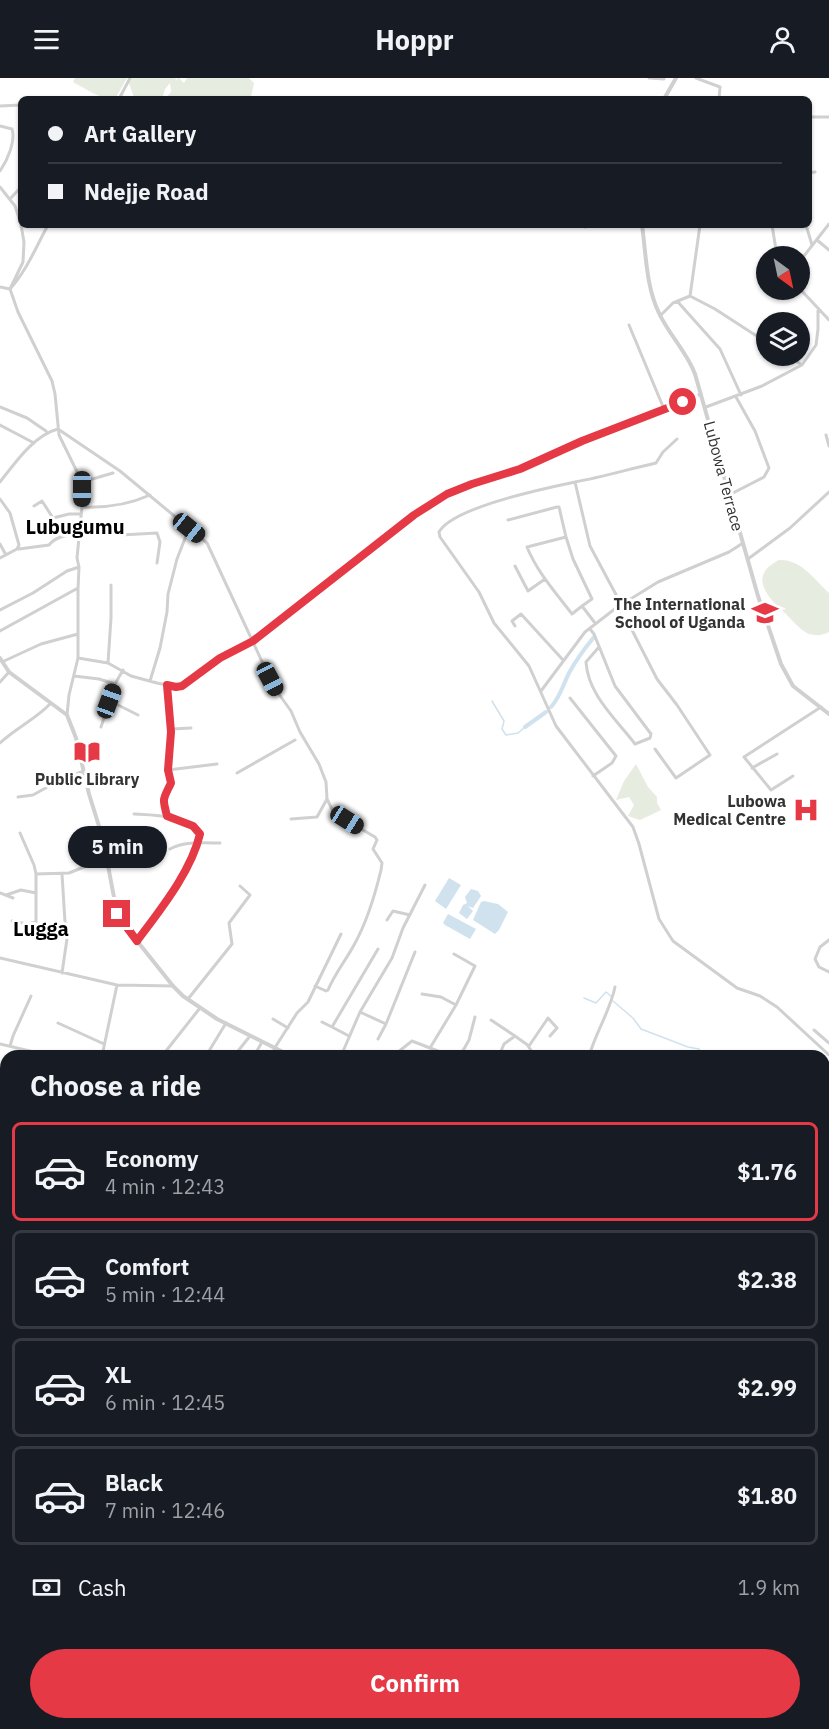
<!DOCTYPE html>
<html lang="en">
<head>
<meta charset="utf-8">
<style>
	body { margin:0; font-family:"IBM Plex Sans",sans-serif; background:#242831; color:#f1f3f6; height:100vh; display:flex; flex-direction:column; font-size:22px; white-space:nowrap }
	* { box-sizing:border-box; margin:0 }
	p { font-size:20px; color:#9ea1a6 }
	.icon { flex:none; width:33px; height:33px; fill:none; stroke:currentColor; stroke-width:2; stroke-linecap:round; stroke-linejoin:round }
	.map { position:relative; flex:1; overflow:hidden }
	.drawer { position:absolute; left:0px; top:972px; width:830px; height:680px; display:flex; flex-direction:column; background:#171b24; border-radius:18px 18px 0 0; box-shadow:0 2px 4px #0004 }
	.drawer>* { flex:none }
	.banner { position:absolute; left:18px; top:18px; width:794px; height:132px; border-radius:9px; box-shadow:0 2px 4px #0004; display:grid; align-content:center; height:132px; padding:0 30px; background:#171b24 }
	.needle { width:39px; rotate:147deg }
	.controls { position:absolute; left:756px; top:168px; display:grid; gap:12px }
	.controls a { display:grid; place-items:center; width:54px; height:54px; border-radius:50%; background:#171b24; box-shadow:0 2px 4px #0004; font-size:30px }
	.end { position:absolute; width:27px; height:27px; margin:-14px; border:8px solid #e63946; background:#fff; box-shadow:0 0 0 3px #fff }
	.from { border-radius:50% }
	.bubble { position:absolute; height:42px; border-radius:21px; background:#171b24; box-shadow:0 2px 4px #0004; font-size:20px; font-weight:700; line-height:42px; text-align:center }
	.car { position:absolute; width:18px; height:36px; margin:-18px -9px; border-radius:8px; box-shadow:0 0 4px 2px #0007; background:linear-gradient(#222 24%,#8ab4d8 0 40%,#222 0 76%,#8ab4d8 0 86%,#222 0) }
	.banner b { display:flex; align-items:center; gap:21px; height:57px; font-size:22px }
	.banner b+b { border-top:2px solid #363941 }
	.banner i { width:15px; height:15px; background:#f1f3f6 }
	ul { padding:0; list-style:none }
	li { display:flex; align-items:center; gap:18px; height:99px; margin:0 12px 9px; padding:0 18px; border:3px solid #363941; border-radius:9px }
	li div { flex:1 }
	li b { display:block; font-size:22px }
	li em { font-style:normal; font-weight:700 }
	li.on { border-color:#e63946 }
	li>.icon { width:54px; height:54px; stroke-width:1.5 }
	h2 { padding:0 30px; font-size:27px; line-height:72px }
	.pay { display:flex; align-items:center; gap:15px; height:66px; padding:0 30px; font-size:22px }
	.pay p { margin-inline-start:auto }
	.primary-button { display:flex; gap:12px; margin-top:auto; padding:12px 30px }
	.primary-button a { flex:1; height:69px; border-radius:36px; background:#e63946; color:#fff; font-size:24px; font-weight:700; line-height:69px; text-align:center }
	header { display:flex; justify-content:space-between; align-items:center; height:78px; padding:0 30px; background:#171b24; font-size:27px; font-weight:700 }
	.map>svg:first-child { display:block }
	.green { fill:#e6ecdf }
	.water { fill:#cfe2ee }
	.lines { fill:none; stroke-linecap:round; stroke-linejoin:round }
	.stream { stroke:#cfe2ee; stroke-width:1.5 }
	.canal { stroke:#cfe2ee; stroke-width:4 }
	.minor { stroke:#d0d0d0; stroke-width:3 }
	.tertiary { stroke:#d0d0d0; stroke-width:4 }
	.route { stroke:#e63946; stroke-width:8 }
	.labels { text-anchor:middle; stroke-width:6; stroke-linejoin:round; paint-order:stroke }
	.street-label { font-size:16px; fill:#333; stroke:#fff }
	.poi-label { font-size:16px; font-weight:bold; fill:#333; stroke:#fff; text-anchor:end }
	.quarter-label { font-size:20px; font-weight:bold; fill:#000; stroke:#fff }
</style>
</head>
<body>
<header><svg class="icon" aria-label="menu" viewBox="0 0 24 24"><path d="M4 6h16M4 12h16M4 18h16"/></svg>Hoppr<svg class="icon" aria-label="person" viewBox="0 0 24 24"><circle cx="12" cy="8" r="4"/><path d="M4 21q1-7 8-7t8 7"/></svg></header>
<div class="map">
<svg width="829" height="1651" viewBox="0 0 829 1651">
	<rect width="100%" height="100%" fill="#fff"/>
	<!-- green -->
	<path class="green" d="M75,0H127L115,21C100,21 86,11 73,4Z
		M129,0H175L178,3L177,0H179L184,5L187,0H249L254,5L251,19L254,21H165L171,14L170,5L165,11L162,21H130L134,19L128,3Z
		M779,482C801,481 814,501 829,515V554C822,558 814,558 807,555C799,551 792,542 786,536C768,520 747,498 779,482Z
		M636,686L648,709L657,719V725L661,732L640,742L628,738L634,727L629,719L616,722L624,703Z"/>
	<!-- water -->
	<path class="water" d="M449,800L461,807L446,831L435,823Z
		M471,811L478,813L481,818L473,830L468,828L473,833L467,841L459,835L463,827L467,825L465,819Z
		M484,823L498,826L508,834L499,852L495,856L473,842L481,824Z
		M448,836L476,851L470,861L445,847L443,845Z"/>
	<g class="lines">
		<!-- stream -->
		<path class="stream" d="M492,623L504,643L502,651L506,657L518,655L525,649
			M584,920L596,925L606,914L612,919
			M613,923L633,940L641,951L688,969L699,971L703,978
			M824,1055L828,1059"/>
		<!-- canal -->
		<path class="canal" d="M551,629C560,619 563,607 569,595C576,582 585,570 594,559
			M525,649L546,634"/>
		<!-- minor -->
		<path class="minor" d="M649,0L664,1
			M696,0L720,9L719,21
			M119,21L130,0
			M0,28L21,27
			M808,39H829
			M0,48L12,51C16,63 7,83 0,93
			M808,95L815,94
			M0,109L15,128L21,146
			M10,121L21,109
			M48,147C36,169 27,192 10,211L18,234L52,303L55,316L59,357L82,404V429L77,480L79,489L78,511V580L69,617L67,637
			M700,147L690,218L715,231L766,264
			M772,147L777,178
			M806,147L812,167
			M585,149V147
			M817,162L829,172
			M800,183L829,146
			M0,209L10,211L23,184L24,164L21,147
			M800,211L829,242
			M677,223L720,271L741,317
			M660,238L673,225L690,218
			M629,247L664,331
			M788,278L802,287
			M0,329L27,340L46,353
			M706,329L762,308L802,287L816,267L818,251V232
			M0,347L34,365
			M826,357L829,368
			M677,361L663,374L656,385C629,391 602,399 575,404C546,410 453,429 439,454L440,459L479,514L494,545L529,588L556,648L633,749L639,766L659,841L673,863L737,910L760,918L777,929L829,977
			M0,404C15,385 34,357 58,351L120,393L207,465L265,590L276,612L291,633L300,654L319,686L326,704L327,721L334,735L375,759L377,762L373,771L382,785L381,792C375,817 367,844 354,867C346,882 335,895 328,912L326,913L315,908
			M82,404L113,395
			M575,404L590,468L621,526
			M729,417L764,399L769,390L755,353L736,319
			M0,421L10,435L19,467L17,471L0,480
			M34,428L42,423L53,440L69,436H81
			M82,429C106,430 128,427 150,417
			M508,442L557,429H559L566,459
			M80,447H113L117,455L121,457L157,455L160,464L157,485
			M0,466L6,477
			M19,471L49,467C56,458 68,457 79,455
			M748,481L790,450L829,414
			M515,488L528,513L545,501
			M582,528L592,521L573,481L566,459L527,469C537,494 556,515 572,536L582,528L595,545
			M616,530L633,554L657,601L677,627L710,677L676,700L655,671
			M0,532L33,515L67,493L79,489
			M515,548L512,543L521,536L563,582
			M590,551L594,556L615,608L651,656L650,660L635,666C616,641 588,617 586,584L599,569
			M0,553L78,510
			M78,580L108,585L131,598L157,605L176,609L182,608L220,580L253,563L396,451L447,416L472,406L520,391L582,363L701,316
			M2,584L41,566L78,556
			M108,585L111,540V507
			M74,598L99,601L115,606
			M150,603L160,570L167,534L168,516L177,481L189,450
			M0,604L9,594
			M167,607L171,654L168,692L170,707L163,719L167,738
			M541,613L585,554L616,530L658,504L729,474L743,465
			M570,620L616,678L612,685L593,698
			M110,623L138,637
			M101,649L115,606L123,592
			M172,651L191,650
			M0,665C16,650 36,641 51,625
			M752,690L777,676
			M168,692L217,686
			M237,695L295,662
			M793,698L771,712L744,679L821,629
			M18,719L33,717L60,702L84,693
			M134,736C152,737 191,737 200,756C191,794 160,832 137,863
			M291,741L317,739L327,721
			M20,755L34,787L36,796L69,795L89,787H108
			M103,761L124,755L146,757
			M170,771C185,763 204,765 220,765
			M62,796L65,844L68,854L62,895
			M0,815L13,820
			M6,817L21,812L36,815
			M387,842L393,833L410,837
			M12,843L27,846L36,844V796
			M829,862L820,869L815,881L819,889L829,894
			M454,876L475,888L456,927
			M0,880L117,907L173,908
			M422,916L441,919L456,927L430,970
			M188,921L232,866L229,845L250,817L240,808
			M360,934L386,946L415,874
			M273,941L288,950
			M491,942L515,958
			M322,944L332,949
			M58,945L104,966
			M814,952L829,965
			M349,958L332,949L378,871
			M378,961L386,946
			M0,966L51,978
			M10,968L13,958L31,918
			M528,968L535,978
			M274,971L297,935L308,924L341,856
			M102,978L117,907
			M162,978L200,930
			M206,978L226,945
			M234,978L250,958
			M254,978L262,964
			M341,978L360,934L392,880L403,850L425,807
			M393,978L412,963L443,975L447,978
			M460,978L469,962L475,939
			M499,978L504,966L515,958L529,968L548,940L557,950L550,958
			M589,978C596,954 610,933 615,909
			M0,1058L6,1062
			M824,1067L829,1062
			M824,1177L829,1180
			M0,1188H6
			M824,1203L829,1198
			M0,1239L6,1236
			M824,1256L829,1250
			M824,1282L829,1276
			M0,1322L6,1324
			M0,1368L6,1369
			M824,1409L829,1419
			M824,1438L829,1440
			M0,1441H6
			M824,1451L829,1445
			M0,1472L6,1443
			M824,1508H829
			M824,1538L829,1539
			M824,1547L829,1555
			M0,1618L6,1620
			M343,1646L350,1651
			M428,1646L436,1651
			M458,1646L467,1651
			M501,1646L504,1649L503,1651
			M548,1646L549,1651
			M638,1647L649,1651
			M92,1651L96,1646
			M129,1651L134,1646
			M314,1651L319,1646
			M376,1651L380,1646
			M576,1651L582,1646
			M677,1651L679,1646
			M706,1651L708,1646
			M767,1651L768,1646"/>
		<!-- tertiary -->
		<path class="tertiary" d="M664,21L676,0
			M642,147C646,175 646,209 659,235C669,257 687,274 695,296L758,518L781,586L793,608L829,636
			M0,580L9,594L67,637L76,660L89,716L103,761L116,830L122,844L173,908L183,918L217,941L291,978
			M824,1298L829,1303"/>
	</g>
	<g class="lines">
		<!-- route -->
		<path class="route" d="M117,836L137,863C160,832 191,794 200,756L193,748L167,738C162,719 163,722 171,705L168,692L171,654L167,607L176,609L182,608L220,580L253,563L414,437L447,416L472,406L520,391L582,363L683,324"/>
	</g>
	<!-- icons -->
	<defs>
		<g id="school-bare" transform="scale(2.07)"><path d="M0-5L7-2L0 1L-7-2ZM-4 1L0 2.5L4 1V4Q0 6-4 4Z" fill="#e63946" stroke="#fff" stroke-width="2.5" paint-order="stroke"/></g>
		<g id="library-bare" transform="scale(2.07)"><path d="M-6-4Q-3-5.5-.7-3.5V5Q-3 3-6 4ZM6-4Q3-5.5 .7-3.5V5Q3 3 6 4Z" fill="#e63946" stroke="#fff" stroke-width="2.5" paint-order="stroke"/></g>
		<g id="hospital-bare" transform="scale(2.07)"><path d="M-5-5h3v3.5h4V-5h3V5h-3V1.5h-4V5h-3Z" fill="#e63946" stroke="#fff" stroke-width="2.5" paint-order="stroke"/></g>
	</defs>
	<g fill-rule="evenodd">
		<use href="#school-bare" x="765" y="535"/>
		<use href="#library-bare" x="87" y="674"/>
		<use href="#hospital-bare" x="806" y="732"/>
	</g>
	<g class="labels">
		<!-- street labels -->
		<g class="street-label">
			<text transform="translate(724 398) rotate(75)" y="6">Lubowa Terrace</text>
		</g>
		<!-- poi labels -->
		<g class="poi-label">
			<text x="745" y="532">The International<tspan x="745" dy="18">School of Uganda</tspan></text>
			<text x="87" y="707" text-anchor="middle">Public Library</text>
			<text x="786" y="729">Lubowa<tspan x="786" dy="18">Medical Centre</tspan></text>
		</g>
		<!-- quarter labels -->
		<g class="quarter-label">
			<text x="75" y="456">Lubugumu</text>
			<text x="41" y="858">Lugga</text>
		</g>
	</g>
</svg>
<div class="controls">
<a><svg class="needle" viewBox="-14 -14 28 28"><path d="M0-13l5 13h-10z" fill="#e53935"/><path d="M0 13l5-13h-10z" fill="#9ea1a6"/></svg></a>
<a><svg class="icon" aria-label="layers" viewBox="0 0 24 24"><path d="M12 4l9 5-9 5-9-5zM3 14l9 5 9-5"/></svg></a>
</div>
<i class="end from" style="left:683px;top:324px"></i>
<i class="end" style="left:117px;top:836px"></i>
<div class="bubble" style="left:68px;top:748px;width:99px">5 min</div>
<i class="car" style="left:82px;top:411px;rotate:180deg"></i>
<i class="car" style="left:189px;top:450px;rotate:129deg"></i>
<i class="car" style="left:270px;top:601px;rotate:152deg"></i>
<i class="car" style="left:109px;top:623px;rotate:20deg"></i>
<i class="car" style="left:347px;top:742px;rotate:122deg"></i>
<div class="banner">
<b><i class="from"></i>Art Gallery</b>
<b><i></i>Ndejje Road</b>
</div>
<section class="drawer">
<h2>Choose a ride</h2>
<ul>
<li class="on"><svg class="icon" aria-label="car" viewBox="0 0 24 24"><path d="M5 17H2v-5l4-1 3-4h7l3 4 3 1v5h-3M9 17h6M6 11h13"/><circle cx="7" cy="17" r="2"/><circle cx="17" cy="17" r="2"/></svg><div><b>Economy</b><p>4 min · 12:43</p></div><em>$1.76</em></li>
<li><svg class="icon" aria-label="car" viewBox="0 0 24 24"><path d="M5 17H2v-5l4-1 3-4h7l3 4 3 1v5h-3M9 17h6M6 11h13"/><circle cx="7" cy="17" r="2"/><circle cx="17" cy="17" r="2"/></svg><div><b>Comfort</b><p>5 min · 12:44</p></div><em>$2.38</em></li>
<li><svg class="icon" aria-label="car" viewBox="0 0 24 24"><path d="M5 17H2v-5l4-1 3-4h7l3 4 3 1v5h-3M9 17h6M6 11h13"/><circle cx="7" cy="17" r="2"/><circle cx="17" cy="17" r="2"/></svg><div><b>XL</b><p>6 min · 12:45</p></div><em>$2.99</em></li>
<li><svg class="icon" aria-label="car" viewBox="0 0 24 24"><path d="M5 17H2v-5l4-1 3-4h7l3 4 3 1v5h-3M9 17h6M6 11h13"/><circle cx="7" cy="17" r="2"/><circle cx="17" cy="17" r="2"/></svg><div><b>Black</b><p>7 min · 12:46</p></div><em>$1.80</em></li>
</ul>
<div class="pay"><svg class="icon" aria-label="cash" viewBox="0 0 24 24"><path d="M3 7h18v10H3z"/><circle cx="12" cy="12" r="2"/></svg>Cash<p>1.9 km</p></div>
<div class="primary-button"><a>Confirm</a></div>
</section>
</div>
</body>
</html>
